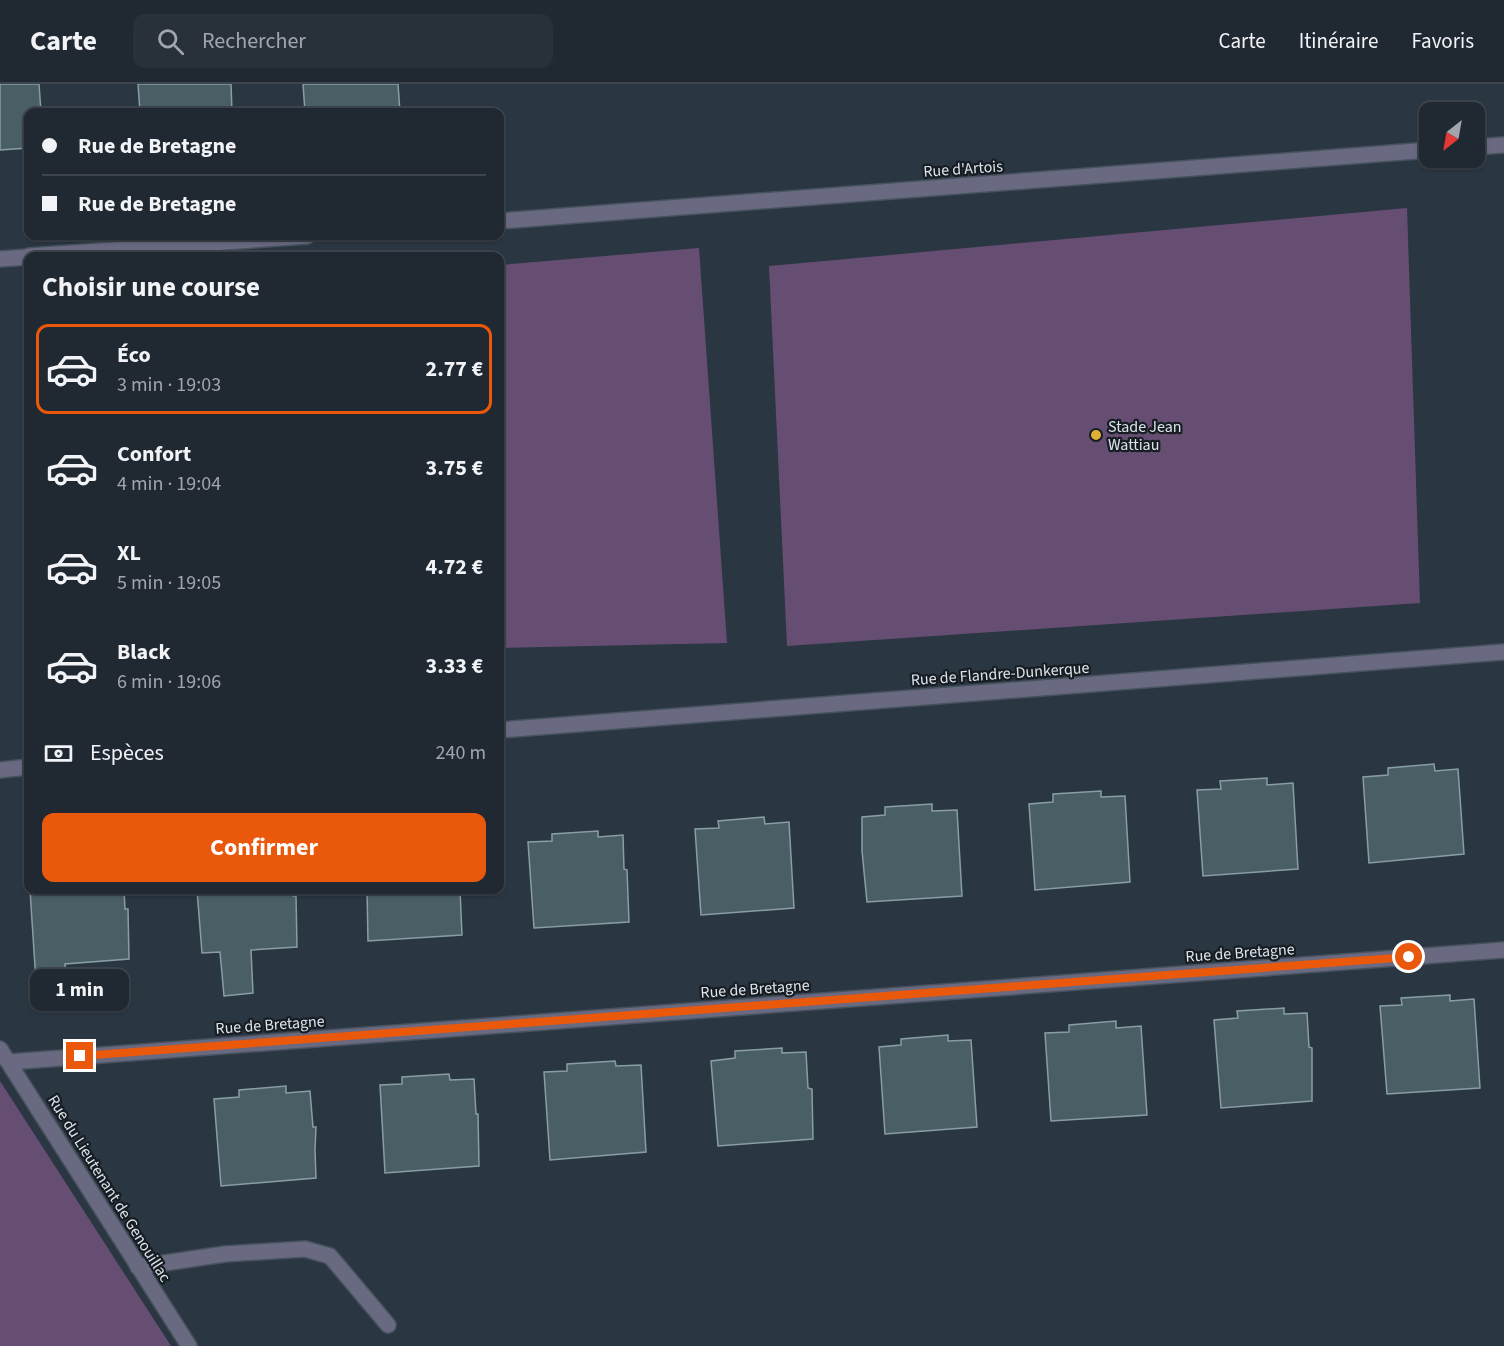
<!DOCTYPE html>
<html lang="fr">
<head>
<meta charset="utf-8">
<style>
	body { margin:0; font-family:"Source Sans 3",sans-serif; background:#28303a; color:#f1f3f6; height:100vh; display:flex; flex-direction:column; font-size:22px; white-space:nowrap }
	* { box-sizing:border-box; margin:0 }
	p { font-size:20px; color:#a2a6ac }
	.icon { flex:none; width:33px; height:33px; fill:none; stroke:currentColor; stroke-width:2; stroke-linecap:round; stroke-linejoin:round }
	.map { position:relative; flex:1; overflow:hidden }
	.sheet { position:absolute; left:24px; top:168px; width:480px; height:642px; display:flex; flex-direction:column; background:#202832; border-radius:12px; box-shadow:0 2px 4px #0004,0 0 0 2px #3d444d }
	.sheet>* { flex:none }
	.banner { position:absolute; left:24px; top:24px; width:480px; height:132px; border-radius:12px; box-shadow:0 2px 4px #0004,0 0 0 2px #3d444d; display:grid; align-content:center; height:132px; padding:0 18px; background:#202832 }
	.needle { width:39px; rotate:211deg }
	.fabs { position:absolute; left:1419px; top:18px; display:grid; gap:12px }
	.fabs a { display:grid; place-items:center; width:66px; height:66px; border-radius:12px; background:#202832; box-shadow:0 2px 4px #0004,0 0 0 2px #3d444d; font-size:30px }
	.end { position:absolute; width:27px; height:27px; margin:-14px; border:8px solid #ea580c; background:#fff; box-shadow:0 0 0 3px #fff }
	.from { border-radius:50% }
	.bubble { position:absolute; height:42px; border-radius:12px; background:#202832; box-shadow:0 2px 4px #0004,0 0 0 2px #3d444d; font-size:20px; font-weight:700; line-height:42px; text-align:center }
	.banner b { display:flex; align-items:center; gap:21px; height:57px; font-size:22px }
	.banner b+b { border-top:2px solid #3d444d }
	.banner i { width:15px; height:15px; background:#f1f3f6 }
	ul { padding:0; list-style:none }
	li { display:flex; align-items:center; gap:18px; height:90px; margin:0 12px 9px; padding:0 6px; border:3px solid transparent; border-radius:12px }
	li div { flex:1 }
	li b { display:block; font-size:22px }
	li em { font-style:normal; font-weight:700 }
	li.current { border-color:#ea580c }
	li>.icon { width:54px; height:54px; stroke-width:1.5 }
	h2 { padding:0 18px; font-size:27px; line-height:72px }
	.pay { display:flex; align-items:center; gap:15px; height:66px; padding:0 18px; font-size:22px }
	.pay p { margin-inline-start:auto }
	.action { display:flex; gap:12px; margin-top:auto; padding:12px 18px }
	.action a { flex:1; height:69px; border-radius:12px; background:#ea580c; color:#fff; font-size:24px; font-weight:700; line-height:69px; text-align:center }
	header { display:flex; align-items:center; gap:36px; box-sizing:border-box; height:84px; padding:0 30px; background:#202832; border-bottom:2px solid #3d444d }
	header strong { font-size:28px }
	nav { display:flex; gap:33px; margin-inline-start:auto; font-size:21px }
	.search { width:420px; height:54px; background:#28303a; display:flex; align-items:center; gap:15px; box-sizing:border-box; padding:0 21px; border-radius:12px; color:#a2a6ac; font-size:22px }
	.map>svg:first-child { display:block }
	.green { fill:#664e72 }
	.building { fill:#4a5f65; stroke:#889ea5; stroke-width:1.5 }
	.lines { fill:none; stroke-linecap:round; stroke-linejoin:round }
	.lane-casing { stroke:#46525d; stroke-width:18 }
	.street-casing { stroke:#46525d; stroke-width:18 }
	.lane { stroke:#696a82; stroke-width:15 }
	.street { stroke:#696a82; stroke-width:15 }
	.route { stroke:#ea580c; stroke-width:8 }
	.poi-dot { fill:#e0b034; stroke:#171d22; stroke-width:2 }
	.labels { text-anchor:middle; stroke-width:4.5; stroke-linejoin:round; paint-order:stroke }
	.street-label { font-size:16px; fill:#dce4ec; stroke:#171d22 }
	.poi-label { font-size:16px; fill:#dce4ec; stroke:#171d22; text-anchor:start }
</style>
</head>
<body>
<header>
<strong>Carte</strong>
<div class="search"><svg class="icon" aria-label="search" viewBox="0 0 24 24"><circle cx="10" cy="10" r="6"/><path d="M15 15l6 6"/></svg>Rechercher</div>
<nav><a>Carte</a><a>Itinéraire</a><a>Favoris</a></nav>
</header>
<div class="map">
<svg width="1504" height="1262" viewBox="0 0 1504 1262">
	<rect width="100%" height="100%" fill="#2a3642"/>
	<!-- green -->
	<path class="green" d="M1407,124L1420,519L787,562L769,182Z
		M699,164L727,559L500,564V181Z
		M0,997L171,1262H0Z"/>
	<!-- building -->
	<path class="building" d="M0,0H39L41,28H28V64L0,66Z
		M138,0H231L232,28H140Z
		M303,0H398L400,28H305Z
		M1434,680L1435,687L1458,685L1464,770L1369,779L1363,693L1388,691V684Z
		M1267,694V701L1293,699L1298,785L1203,792L1197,706L1221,705L1220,697Z
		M1101,707V713L1125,712L1130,798L1035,806L1029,720L1053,718V710Z
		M932,720V727L957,726L962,812L867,818L862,767V733L885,731V723Z
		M764,733L765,740L789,738L794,824L701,831L695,745L719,744L718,737Z
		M598,747V753L623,751L624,785L627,786L629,838L534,844L528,758L552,757V750Z
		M30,806H124L125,825H128L129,875L65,880L66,896L36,898Z
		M197,806H292L293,812H296L297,863L251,866L253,909L224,912L220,868L202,869Z
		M367,806H460L462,851L368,857Z
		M1450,911V917L1474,915L1480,1004L1387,1010L1380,922L1402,921L1401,914Z
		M1284,924V930L1307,929L1309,963L1312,964V1017L1221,1024L1214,936L1238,934L1237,927Z
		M1116,937V944L1141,942L1147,1031L1051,1037L1045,949L1069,948V941Z
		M948,951V957L971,956L977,1043L885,1050L879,963L901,961V955Z
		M782,964V969L806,968L808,1004L812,1005L813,1055L718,1062L711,977L735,974V967Z
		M615,977L616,982L641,981L646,1068L550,1076L544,988L567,987V980Z
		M449,990L450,996L474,995L476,1030H478L479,1082L385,1089L380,1001L402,1000V993Z
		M286,1002V1009L310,1007L313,1043H316L315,1066L316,1094L221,1102L214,1015L239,1013V1006Z"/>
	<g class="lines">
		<!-- lane casing -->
		<g class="lane-casing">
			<path id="lane" d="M138,1183L225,1170L305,1165L330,1172L388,1241"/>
		</g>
		<!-- street casing -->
		<g class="street-casing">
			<path id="street" d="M1474,63L1504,61
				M500,137L1430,66
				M29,172L307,152
				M0,175L28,173
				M500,646L1504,568
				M0,686L28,683
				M0,965L189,1262
				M9,978L1504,866"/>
		</g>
		<!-- lane -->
		<use href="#lane" class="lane"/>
		<!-- street -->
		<use href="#street" class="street"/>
	</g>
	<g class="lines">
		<!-- route -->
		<path class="route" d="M80,972L1409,873"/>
	</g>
	<!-- markers -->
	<circle class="poi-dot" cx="1096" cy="351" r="6"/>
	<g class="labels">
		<!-- street labels -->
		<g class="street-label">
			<text transform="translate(963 84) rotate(-4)" y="6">Rue d'Artois</text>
			<text transform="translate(1000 589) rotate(-4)" y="6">Rue de Flandre-Dunkerque</text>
			<text transform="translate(1240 868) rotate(-4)" y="6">Rue de Bretagne</text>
			<text transform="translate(755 904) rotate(-4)" y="6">Rue de Bretagne</text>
			<text transform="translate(270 940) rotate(-4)" y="6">Rue de Bretagne</text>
			<text transform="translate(110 1104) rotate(58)" y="6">Rue du Lieutenant de Genouillac</text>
		</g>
		<!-- poi labels -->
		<g class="poi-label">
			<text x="1108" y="348">Stade Jean<tspan x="1108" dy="18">Wattiau</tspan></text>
		</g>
	</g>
</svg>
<div class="fabs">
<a><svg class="needle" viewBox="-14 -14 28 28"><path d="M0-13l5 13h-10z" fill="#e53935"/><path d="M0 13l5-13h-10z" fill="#a2a6ac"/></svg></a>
</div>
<i class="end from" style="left:1409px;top:873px"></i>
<i class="end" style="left:80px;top:972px"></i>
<div class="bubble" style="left:30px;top:885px;width:99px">1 min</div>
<div class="banner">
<b><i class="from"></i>Rue de Bretagne</b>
<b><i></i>Rue de Bretagne</b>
</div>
<section class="sheet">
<h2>Choisir une course</h2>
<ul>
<li class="current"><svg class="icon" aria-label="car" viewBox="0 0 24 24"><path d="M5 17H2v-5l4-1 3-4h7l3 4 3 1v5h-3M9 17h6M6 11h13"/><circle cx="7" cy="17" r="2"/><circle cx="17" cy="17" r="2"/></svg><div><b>Éco</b><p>3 min · 19:03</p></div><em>2.77 €</em></li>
<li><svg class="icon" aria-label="car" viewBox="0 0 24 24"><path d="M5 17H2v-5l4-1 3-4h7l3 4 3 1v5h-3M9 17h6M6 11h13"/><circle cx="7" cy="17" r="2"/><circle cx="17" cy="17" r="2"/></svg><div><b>Confort</b><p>4 min · 19:04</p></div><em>3.75 €</em></li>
<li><svg class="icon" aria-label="car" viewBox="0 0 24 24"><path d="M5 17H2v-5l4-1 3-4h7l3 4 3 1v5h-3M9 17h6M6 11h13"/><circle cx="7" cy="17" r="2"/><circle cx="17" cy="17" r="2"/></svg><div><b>XL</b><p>5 min · 19:05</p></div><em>4.72 €</em></li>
<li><svg class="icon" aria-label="car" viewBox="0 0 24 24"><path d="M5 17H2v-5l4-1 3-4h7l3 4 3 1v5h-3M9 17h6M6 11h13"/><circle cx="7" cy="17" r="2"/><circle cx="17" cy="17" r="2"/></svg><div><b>Black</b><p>6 min · 19:06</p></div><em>3.33 €</em></li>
</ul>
<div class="pay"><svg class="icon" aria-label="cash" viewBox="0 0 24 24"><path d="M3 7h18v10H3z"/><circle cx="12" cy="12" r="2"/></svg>Espèces<p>240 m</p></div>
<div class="action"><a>Confirmer</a></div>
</section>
</div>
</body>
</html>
